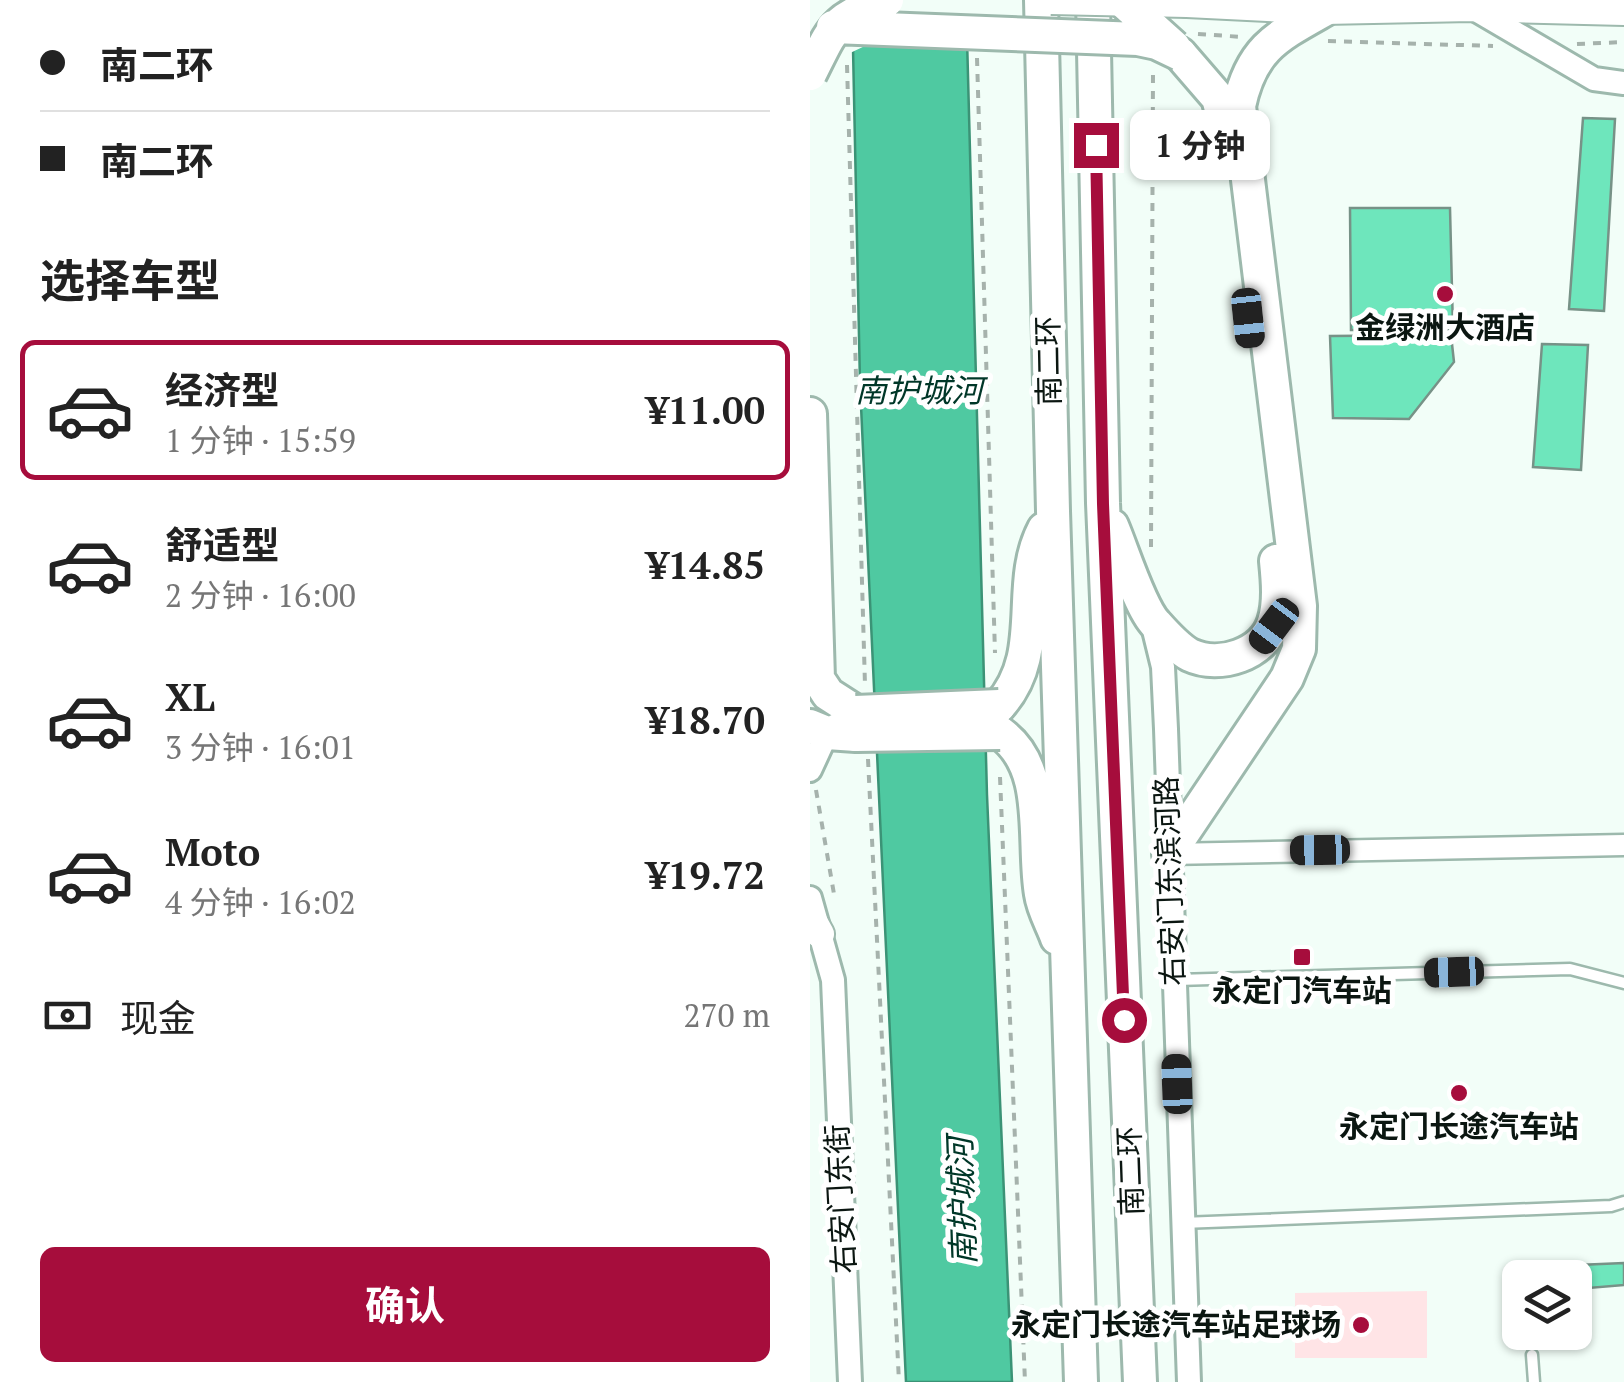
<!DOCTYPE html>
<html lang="zh">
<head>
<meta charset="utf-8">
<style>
	body { margin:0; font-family:"PT Serif","Noto Sans SC",serif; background:#f6f6f6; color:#222; height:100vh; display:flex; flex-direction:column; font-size:38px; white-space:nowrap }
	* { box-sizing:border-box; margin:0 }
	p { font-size:32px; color:#767676 }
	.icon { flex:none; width:55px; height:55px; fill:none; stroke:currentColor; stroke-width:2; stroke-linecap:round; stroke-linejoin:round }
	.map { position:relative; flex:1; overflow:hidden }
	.details { display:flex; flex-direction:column; background:#fff; width:810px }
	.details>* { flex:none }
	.banner { display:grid; align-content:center; height:220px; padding:0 40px; background:#fff }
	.controls { position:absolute; left:692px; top:1260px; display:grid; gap:20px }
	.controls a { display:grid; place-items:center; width:90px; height:90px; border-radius:15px; background:#fff; box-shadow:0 2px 8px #0004; font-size:50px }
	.end { position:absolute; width:45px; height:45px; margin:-22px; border:12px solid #a60d3c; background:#fff; box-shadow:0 0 0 5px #fff }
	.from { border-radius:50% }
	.bubble { position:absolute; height:70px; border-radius:15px; background:#fff; box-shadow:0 2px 8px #0004; font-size:32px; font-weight:700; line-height:70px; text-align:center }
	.car { position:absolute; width:30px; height:60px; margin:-30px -15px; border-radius:12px; box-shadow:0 0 8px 2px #0007; background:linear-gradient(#222 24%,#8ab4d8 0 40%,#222 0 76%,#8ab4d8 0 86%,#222 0) }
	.banner b { display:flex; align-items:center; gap:35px; height:95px; font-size:38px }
	.banner b+b { border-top:2px solid #e0e0e0 }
	.banner i { width:25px; height:25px; background:#222 }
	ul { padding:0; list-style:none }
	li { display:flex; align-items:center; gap:30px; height:140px; margin:0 20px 15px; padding:0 20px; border:5px solid transparent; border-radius:15px }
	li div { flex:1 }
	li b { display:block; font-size:38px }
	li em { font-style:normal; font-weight:700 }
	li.selected { border-color:#a60d3c }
	li>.icon { width:90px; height:90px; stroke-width:1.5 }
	h2 { padding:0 40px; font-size:45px; line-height:120px }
	.pay { display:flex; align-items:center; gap:25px; height:110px; padding:0 40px; font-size:38px }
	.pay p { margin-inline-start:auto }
	.cta { display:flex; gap:20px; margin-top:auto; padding:20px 40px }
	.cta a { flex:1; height:115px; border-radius:15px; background:#a60d3c; color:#fff; font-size:40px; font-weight:700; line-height:115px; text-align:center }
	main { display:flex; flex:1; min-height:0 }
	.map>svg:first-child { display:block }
	.green { fill:#ffe4e6 }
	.water { fill:#4fc9a1; stroke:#3b9376; stroke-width:2.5 }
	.pier { fill:#f2fef8 }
	.building { fill:#6ee6bc; stroke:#779287; stroke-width:2.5 }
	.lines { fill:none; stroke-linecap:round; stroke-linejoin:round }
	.service-casing { stroke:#9db9ad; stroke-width:15 }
	.minor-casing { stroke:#9db9ad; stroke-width:25 }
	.tertiary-casing { stroke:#9db9ad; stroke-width:28 }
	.secondary-casing { stroke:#9db9ad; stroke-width:32 }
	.trunk-casing { stroke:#9db9ad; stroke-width:38 }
	.path { stroke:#a6b2ac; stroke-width:4; stroke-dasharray:8 8; stroke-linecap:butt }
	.service { stroke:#fff; stroke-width:10 }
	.minor { stroke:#fff; stroke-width:20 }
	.tertiary { stroke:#fff; stroke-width:22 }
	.secondary { stroke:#fff; stroke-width:28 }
	.trunk { stroke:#fff; stroke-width:32 }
	.secondary-bridge-casing { stroke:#9db9ad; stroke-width:32; stroke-linecap:butt }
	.trunk-bridge-casing { stroke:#9db9ad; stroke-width:38; stroke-linecap:butt }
	.secondary-bridge { stroke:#fff; stroke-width:28 }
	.trunk-bridge { stroke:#fff; stroke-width:32 }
	.route { stroke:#a60d3c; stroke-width:12 }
	.poi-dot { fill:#a60d3c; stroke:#fff; stroke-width:4 }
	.labels { text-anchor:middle; stroke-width:10; stroke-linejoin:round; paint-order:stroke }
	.poi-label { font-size:30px; font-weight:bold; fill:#0b1611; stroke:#fff }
	.street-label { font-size:30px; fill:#0b1611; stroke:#fff }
	.water-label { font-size:32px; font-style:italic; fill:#003728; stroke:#fff }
</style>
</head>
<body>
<main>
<section class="details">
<div class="banner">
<b><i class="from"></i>南二环</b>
<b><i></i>南二环</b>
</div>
<h2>选择车型</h2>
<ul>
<li class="selected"><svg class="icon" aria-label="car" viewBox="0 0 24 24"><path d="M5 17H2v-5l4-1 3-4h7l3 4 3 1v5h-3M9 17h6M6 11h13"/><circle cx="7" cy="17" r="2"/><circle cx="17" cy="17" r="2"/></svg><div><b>经济型</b><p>1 分钟 · 15:59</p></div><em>¥11.00</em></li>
<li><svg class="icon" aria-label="car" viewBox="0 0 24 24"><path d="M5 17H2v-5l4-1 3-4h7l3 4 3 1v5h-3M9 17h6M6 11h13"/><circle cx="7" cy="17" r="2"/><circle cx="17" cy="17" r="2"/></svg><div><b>舒适型</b><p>2 分钟 · 16:00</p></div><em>¥14.85</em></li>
<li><svg class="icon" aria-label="car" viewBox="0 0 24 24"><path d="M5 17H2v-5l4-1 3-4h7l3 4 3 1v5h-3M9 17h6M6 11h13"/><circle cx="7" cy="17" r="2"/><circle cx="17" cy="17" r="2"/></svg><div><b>XL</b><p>3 分钟 · 16:01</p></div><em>¥18.70</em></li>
<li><svg class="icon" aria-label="car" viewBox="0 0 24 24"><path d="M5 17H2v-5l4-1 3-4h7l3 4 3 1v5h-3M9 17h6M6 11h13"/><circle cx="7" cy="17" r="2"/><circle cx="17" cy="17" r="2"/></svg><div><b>Moto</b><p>4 分钟 · 16:02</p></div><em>¥19.72</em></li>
</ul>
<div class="pay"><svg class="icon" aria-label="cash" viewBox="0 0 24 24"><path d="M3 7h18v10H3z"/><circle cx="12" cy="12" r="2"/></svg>现金<p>270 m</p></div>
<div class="cta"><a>确认</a></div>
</section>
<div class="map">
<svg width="814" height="1382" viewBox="0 0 814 1382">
	<rect width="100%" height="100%" fill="#f2fef8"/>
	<!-- green -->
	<path class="green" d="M617,1291V1358H485V1293Z"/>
	<!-- water -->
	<path class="water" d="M42,0H156L177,795L202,1382H96L50,384Z"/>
	<!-- pier -->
	<path class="pier" d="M37,0H161L162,48L57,45L38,54Z"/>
	<!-- building -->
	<path class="building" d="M773,118L805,119L794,311L759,309Z
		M540,208H640L643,330H541Z
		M641,335L644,362L599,419L523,418L520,336Z
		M732,344L778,345L771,470L723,467Z
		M814,1263V1285L767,1289L768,1265Z"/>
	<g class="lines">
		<!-- service casing -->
		<g class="service-casing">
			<path id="service" d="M367,980L760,969L814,983
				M372,1223L801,1206L814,1202
				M722,1355L724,1382"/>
		</g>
		<!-- minor casing -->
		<g class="minor-casing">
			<path id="minor" d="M359,854L814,845"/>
		</g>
		<!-- tertiary casing -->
		<g class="tertiary-casing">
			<path id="tertiary" d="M661,7L784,79L814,83
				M342,622L353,667L356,729L379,1382
				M0,770L17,733L26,725
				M0,898L23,980L40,1382"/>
		</g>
		<!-- secondary casing -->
		<g class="secondary-casing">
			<path id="secondary" d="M377,3L514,10L661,7L814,11
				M0,916L10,934"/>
		</g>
		<!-- trunk casing -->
		<g class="trunk-casing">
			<path id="trunk" d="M231,0L243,511L271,1382
				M283,0L293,503L330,1382
				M370,54L408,98L419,140
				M0,414L8,679L18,694L46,712
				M302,526C312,549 330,608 346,624C354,633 369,649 380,655C410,669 454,654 464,622C470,603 468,581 466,561
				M189,706C237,653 204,586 234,529
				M0,726L17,733L46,735
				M190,733C239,767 222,842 231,894C233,909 242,924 247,938
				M359,854L477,678L489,649L490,606L429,106C441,49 466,37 514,10"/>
		</g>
		<!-- path -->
		<path class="path" d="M388,34L433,37
			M518,41L683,46
			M767,44L814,42
			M167,58L185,653
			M37,65L55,685
			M341,547L343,71
			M58,759L89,1382
			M190,777L215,1382
			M6,790L24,894"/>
		<!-- service -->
		<use href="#service" class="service"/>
		<!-- minor -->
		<use href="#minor" class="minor"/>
		<!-- tertiary -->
		<use href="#tertiary" class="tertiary"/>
		<!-- secondary -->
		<use href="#secondary" class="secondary"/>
		<!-- trunk -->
		<use href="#trunk" class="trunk"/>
		<!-- secondary-bridge casing -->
		<g class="secondary-bridge-casing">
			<path id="secondary-bridge" d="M241,0L377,3"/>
		</g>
		<!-- trunk-bridge casing -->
		<g class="trunk-bridge-casing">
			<path id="trunk-bridge" d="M314,2L364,47
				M23,27L328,39L347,43L370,54
				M0,74C25,24 23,20 77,0
				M46,712L189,706
				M46,735L190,733"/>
		</g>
		<!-- secondary-bridge -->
		<use href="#secondary-bridge" class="secondary-bridge"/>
		<!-- trunk-bridge -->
		<use href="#trunk-bridge" class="trunk-bridge"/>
	</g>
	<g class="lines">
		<!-- route -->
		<path class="route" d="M286,145L293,504L314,1020"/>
	</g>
	<!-- markers -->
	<g class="poi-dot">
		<circle cx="635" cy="294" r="10"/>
		<rect x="482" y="947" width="20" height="20" rx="5"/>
		<circle cx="649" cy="1093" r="10"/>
		<circle cx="551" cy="1325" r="10"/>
	</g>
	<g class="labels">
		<!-- poi labels -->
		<g class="poi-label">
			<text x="635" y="338">金绿洲大酒店</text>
			<text x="492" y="1001">永定门汽车站</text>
			<text x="649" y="1137">永定门长途汽车站</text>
			<text x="531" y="1335" text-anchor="end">永定门长途汽车站足球场</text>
		</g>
		<!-- street labels -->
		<g class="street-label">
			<text transform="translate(239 361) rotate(-91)" y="10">南二环</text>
			<text transform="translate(360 881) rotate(-92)" y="10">右安门东滨河路</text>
			<text transform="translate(321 1171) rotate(-92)" y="10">南二环</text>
			<text transform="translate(31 1199) rotate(-93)" y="10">右安门东街</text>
		</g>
		<!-- water labels -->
		<g class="water-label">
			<text x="109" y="402">南护城河</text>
			<text transform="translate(152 1201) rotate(-92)" y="11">南护城河</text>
		</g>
	</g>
</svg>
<div class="controls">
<a><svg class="icon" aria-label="layers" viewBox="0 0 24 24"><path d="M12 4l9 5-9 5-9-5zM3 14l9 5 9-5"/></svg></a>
</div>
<i class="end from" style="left:314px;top:1020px"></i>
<i class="end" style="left:286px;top:145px"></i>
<div class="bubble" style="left:320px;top:110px;width:140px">1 分钟</div>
<i class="car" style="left:438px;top:318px;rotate:174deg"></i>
<i class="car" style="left:464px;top:626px;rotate:217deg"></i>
<i class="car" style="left:510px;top:850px;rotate:269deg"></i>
<i class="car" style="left:644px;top:972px;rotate:268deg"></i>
<i class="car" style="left:367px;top:1084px;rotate:358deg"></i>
</div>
</main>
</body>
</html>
